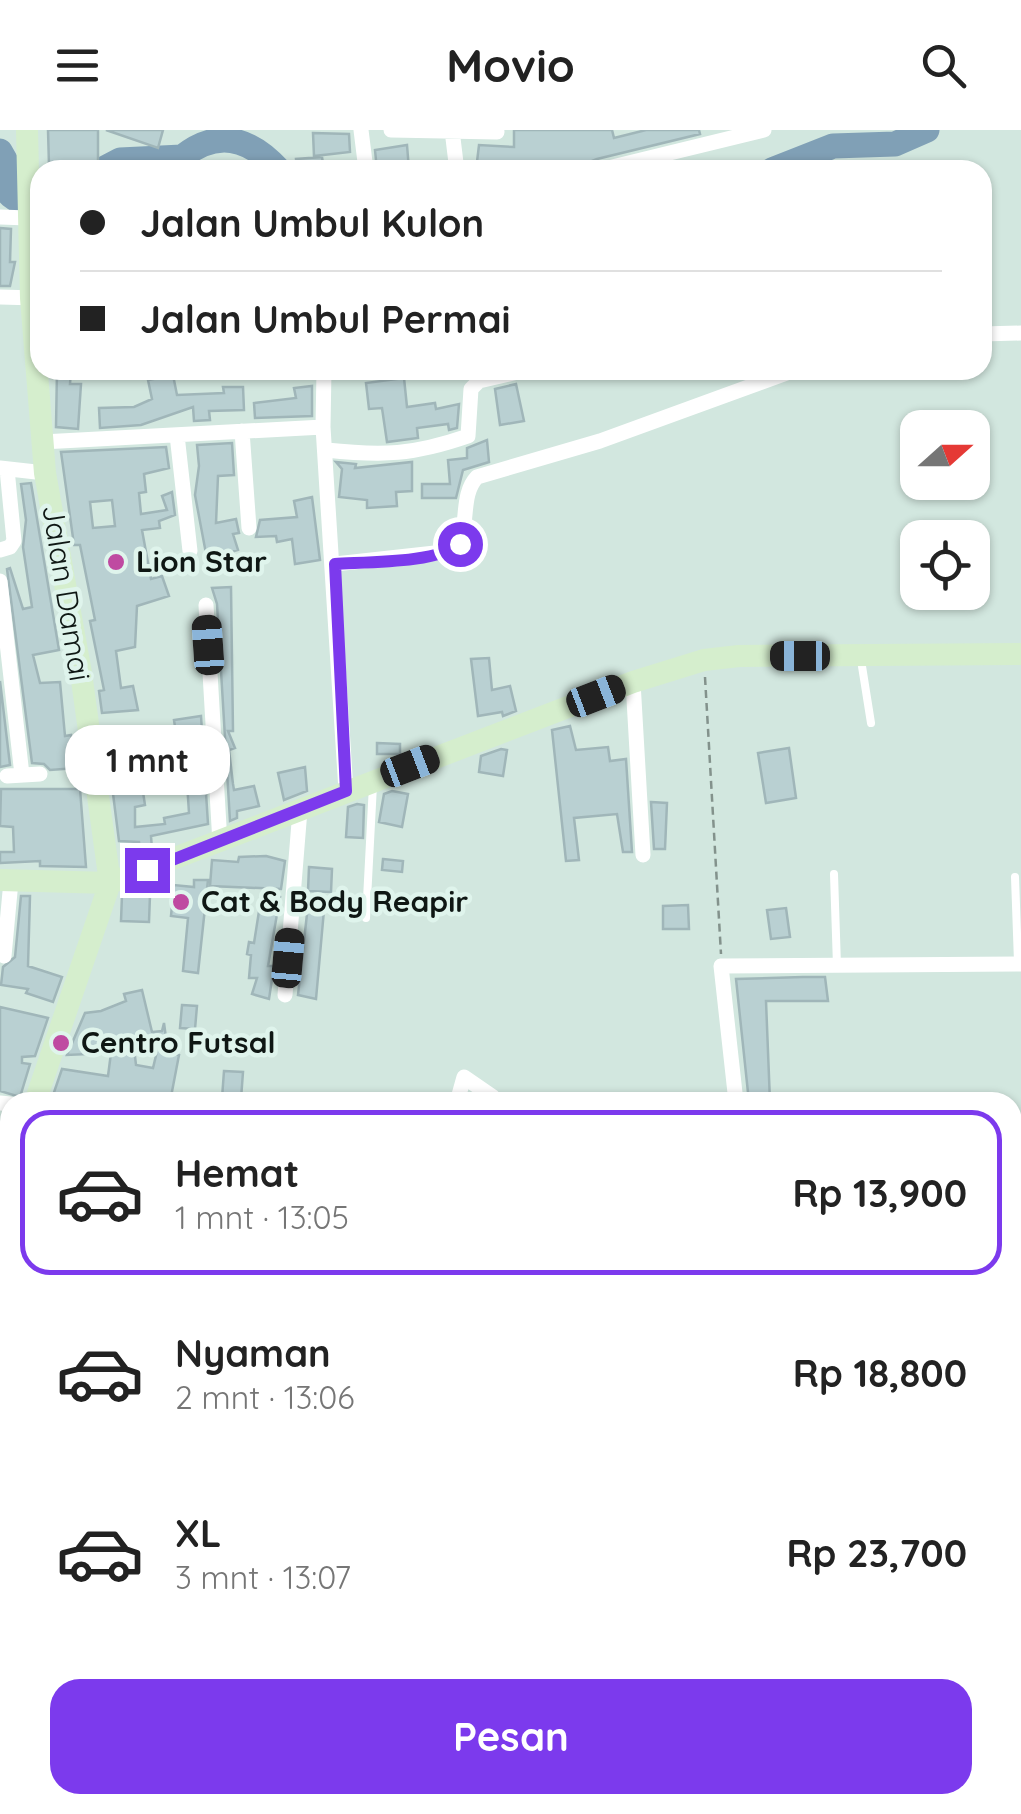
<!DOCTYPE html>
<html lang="id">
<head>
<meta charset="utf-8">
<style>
	body { margin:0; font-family:Quicksand,sans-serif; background:#f2f2f2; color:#222; height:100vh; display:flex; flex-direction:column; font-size:38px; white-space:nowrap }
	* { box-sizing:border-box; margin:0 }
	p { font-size:32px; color:#767676 }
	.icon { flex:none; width:55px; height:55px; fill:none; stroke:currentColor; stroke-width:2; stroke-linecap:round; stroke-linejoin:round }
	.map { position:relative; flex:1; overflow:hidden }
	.details { position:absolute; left:0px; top:962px; width:1022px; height:722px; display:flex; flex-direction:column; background:#fff; border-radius:30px 30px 0 0; box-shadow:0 2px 8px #0004 }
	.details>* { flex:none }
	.hud { position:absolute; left:30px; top:30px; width:962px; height:220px; border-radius:30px; box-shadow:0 2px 8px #0004; display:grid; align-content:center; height:220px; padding:0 50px; background:#fff }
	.needle { width:65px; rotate:69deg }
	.controls { position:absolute; left:900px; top:280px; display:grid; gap:20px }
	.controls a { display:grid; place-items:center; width:90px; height:90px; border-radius:20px; background:#fff; box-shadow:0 2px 8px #0004; font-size:50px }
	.end { position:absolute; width:45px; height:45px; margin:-22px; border:12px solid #7c3aed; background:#fff; box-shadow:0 0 0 5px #fff }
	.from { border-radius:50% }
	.bubble { position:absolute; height:70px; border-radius:30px; background:#fff; box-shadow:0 2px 8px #0004; font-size:32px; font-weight:700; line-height:70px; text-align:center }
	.car { position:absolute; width:30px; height:60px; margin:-30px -15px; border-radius:12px; box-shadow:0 0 8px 2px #0007; background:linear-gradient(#222 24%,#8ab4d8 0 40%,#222 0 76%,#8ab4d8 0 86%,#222 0) }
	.hud b { display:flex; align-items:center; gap:35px; height:95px; font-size:38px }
	.hud b+b { border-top:2px solid #e0e0e0 }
	.hud i { width:25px; height:25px; background:#222 }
	ul { padding:18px 0 0; list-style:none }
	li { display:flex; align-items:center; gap:30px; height:165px; margin:0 20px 15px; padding:0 30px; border:5px solid transparent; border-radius:30px }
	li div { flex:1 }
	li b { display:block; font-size:38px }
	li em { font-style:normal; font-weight:700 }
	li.on { border-color:#7c3aed }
	li>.icon { width:90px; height:90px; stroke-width:1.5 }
	.button { display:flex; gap:20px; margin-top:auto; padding:20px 50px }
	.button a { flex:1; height:115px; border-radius:30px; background:#7c3aed; color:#fff; font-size:40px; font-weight:700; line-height:115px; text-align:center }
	header { display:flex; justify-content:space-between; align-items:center; height:130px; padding:0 50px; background:#fff; font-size:45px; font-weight:700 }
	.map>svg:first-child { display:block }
	.green { fill:#cccbaf }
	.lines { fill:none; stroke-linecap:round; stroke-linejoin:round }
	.river { stroke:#80a0b6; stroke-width:25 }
	.building { fill:#b9d0d2; stroke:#a0b6b9; stroke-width:2.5; fill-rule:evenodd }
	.path { stroke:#83928c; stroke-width:2.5; stroke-dasharray:8 5; stroke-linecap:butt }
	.service { stroke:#fff; stroke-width:8 }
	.minor { stroke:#fff; stroke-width:15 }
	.secondary { stroke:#d5eecd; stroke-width:22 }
	.route { stroke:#7c3aed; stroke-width:12 }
	.poi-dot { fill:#bf4aa1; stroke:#dff4ec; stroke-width:4 }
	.labels { text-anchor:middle; stroke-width:9; stroke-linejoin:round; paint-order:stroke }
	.poi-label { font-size:30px; font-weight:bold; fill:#0f1714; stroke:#dff4ec; text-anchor:start }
	.street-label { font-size:30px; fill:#0f1714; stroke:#dff4ec }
</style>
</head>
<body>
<header><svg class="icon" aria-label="menu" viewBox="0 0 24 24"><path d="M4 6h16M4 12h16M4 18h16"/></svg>Movio<svg class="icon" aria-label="search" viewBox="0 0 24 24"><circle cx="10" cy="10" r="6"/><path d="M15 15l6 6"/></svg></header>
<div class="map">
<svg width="1021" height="1684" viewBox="0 0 1021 1684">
	<rect width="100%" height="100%" fill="#d2e7df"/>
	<!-- green -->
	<path class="green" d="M1021,1493V1684H357L356,1675H1012V1494Z"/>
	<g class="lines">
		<!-- river -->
		<path class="river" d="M0,21L8,35L10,65L17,70L40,68
			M101,40L120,30L182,27C216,0 248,6 279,40
			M772,40L833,16L895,14L927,0
			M1012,1451L1021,1454
			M0,1452L10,1459"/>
	</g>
	<!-- building -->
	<path class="building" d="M48,0H98V34L49,35Z
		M106,0H163L158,18Z
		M514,0H612L614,8L646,0H699L700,4L597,29L582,35L583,40H476L479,15L514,17Z
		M313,3L349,4L350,22L314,26Z
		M407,15L409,40H377L375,20Z
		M322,27L324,40H297L296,29Z
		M0,98L11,99L10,132H15L10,156H0Z
		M57,240H71L70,254H81L78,299L56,297Z
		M173,245L177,265L224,263L223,257H243L244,280L209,281L210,290L194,291L193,277L141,295L100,298L99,278L134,277L152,269L148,250Z
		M404,248L407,277L435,273L436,279L459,274L457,298L449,300L448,294L417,298L418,308L387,312L382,278L369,279L366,253Z
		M516,254L524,291L500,295L495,259Z
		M312,256V286L255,288L254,273L296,268L294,258Z
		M487,310L489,332L463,340L456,368H422V354H450L448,330L467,328V318Z
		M232,313L234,345L218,346L216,393L236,389L239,403L233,404L238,420L207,429L195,365L199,336L197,315Z
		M166,317L169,338L144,344L146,362L139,363L141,384L167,380L162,366L172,362L175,385L159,391L160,398L142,400L151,449L162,446L169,466L137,476L135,517L116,521L121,558L133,556L138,580L102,583L99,561L104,560L90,491L95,490L80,415H74L61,322ZM112,370L115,396L93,398L90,372Z
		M336,332L356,334L355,338L412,332V361L396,362L397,376L367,378V370L339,367L342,339Z
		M31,353L59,520L33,525L40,553L60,552L65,606L71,605L76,638L50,640L44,634L32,633L7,439L10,438L23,479L32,477L23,417L26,390L21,354Z
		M312,367L320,430L295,434L292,409L277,412L276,406L256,407L260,390L297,387L294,371Z
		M231,457L233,601H228L235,618L229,620L233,654L234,660L254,656L259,676L237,681V688L230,691L217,474L212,458Z
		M489,528L492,560L510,556L516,581L503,586L502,582L478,586L471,529Z
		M0,551L10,635L0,637Z
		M201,586L208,694L151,706L152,719L140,720L139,712L119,711L110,640L139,636L145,675L135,677V697L165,694L164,688L189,683L186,637L181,638L174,590Z
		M570,596L576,620L608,617L610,631L626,629L632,722H623L617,684L574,688L579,730L566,731L552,600Z
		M377,613L400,614V624H377Z
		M789,618L796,668L766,673L758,623Z
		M501,619L507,620L503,646L479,642L481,626Z
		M305,637L307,661L284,670L278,643Z
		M1,659H80L86,737L40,736V731L0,733V722H14L13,697L0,696Z
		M392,661L408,664L402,697L379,692L384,664Z
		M651,672L667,673L665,719H654Z
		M357,674L364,675L363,708L346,707L348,677Z
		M266,726L285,731L281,759L210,756L212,730L238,732L239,727Z
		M383,729L403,731L402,742L382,740Z
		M309,737L332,739L331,762L308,761Z
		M194,750H208L198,843L183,841L188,788L171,786L174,755L194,757Z
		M262,762L280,767L268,836H274L269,869L252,864L257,848H249L251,825L247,824L249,812L254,813Z
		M122,765H150L149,792L121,791Z
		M21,766H30L28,836L62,847L53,872L26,863L28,859L1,855L3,837L15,827Z
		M308,775L324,780L316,869L298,865Z
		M688,775L689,799H663V776Z
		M786,778L790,807L771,809L767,780Z
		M803,847H825L828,871H766L770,972H749L736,849Z
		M142,860L152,902L162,901L164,893L168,923L179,925L170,972L51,971L62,939L108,946L111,923L67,925L85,883L101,881L126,871L124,864ZM159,913L153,938L136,935L134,918Z
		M182,875L197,876L195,899L180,898Z
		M0,877L48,888L35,926L22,927V933L30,934L20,967L0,961Z
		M224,941L243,942L241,969L222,968Z"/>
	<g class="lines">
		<!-- path -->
		<path class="path" d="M705,547L721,824"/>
		<!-- service -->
		<path class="service" d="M861,530L871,593
			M834,744L837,836
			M1015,747L1018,832
			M366,788L373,655"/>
		<!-- minor -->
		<path class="minor" d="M361,0L366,40
			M391,0L497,2
			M452,0L456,33L461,40
			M600,40L764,0
			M0,87L28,88
			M0,167L36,168
			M982,204L1021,203
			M324,240L323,297L346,661
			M242,301L249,398
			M177,305L190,421
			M42,312L323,297
			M326,320C383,326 413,325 468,306L471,259L479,251L526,240
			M0,338L45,343
			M0,420L10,417L14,411L7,339
			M335,434L453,421C472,402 458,367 477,347L600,311L795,240
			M0,451L22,645
			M206,475L220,713
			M633,552L643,725
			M7,646L40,644
			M4,826L11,751
			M285,865L300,680
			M457,972L464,947L493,967
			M736,972L721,836L1021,834
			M0,973L10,974
			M0,1229L10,1230
			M1012,1318L1021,1319
			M0,1336L10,1338
			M0,1536L10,1535
			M276,1675L307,1684
			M549,1675V1684
			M596,1675V1684
			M197,1684L224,1675
			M373,1684L387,1675
			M702,1684V1675
			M841,1684V1675
			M912,1684V1675"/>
		<!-- secondary -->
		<path class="secondary" d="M27,0L31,168L45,343L81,543L110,753L35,972
			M0,750L110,753L633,552L704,530L739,526L1021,524
			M0,1074L10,1044"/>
	</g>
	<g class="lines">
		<!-- route -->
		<path class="route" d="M147,740L346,661L335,434C364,432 440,433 460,414"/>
	</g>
	<!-- markers -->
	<g class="poi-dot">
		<circle cx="116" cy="432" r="10"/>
		<circle cx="181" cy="772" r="10"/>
		<circle cx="61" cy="913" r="10"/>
	</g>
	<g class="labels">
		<!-- poi labels -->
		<g class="poi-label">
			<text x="136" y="442">Lion Star</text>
			<text x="201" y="782">Cat &amp; Body Reapir</text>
			<text x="81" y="923">Centro Futsal</text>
		</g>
		<!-- street labels -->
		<g class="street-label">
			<text transform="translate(66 463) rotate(81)" y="10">Jalan Damai</text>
		</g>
	</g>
</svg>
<div class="controls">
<a><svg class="needle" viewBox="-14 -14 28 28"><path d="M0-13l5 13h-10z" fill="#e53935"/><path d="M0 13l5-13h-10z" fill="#767676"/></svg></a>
<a><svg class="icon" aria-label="locate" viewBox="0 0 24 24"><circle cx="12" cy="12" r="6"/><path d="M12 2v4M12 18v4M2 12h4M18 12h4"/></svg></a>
</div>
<i class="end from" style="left:460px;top:414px"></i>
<i class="end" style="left:147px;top:740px"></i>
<div class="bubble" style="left:65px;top:595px;width:165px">1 mnt</div>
<i class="car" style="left:208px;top:515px;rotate:356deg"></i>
<i class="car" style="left:800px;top:526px;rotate:270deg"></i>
<i class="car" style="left:596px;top:566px;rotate:69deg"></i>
<i class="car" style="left:410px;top:636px;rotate:69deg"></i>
<i class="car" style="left:288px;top:828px;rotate:5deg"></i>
<div class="hud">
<b><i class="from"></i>Jalan Umbul Kulon</b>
<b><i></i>Jalan Umbul Permai</b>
</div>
<section class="details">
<ul>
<li class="on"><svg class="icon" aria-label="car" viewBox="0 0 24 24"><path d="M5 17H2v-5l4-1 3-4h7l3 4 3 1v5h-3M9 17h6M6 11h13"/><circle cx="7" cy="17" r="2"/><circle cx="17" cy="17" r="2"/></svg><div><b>Hemat</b><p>1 mnt · 13:05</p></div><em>Rp 13,900</em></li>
<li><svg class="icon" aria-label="car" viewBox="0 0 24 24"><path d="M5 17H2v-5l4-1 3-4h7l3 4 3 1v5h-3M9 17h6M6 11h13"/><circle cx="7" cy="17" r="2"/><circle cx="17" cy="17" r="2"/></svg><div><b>Nyaman</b><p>2 mnt · 13:06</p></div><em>Rp 18,800</em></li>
<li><svg class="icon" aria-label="car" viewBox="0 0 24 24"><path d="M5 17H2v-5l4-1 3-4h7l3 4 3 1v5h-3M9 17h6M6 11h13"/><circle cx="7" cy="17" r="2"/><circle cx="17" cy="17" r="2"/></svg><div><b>XL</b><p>3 mnt · 13:07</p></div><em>Rp 23,700</em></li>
</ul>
<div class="button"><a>Pesan</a></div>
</section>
</div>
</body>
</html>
